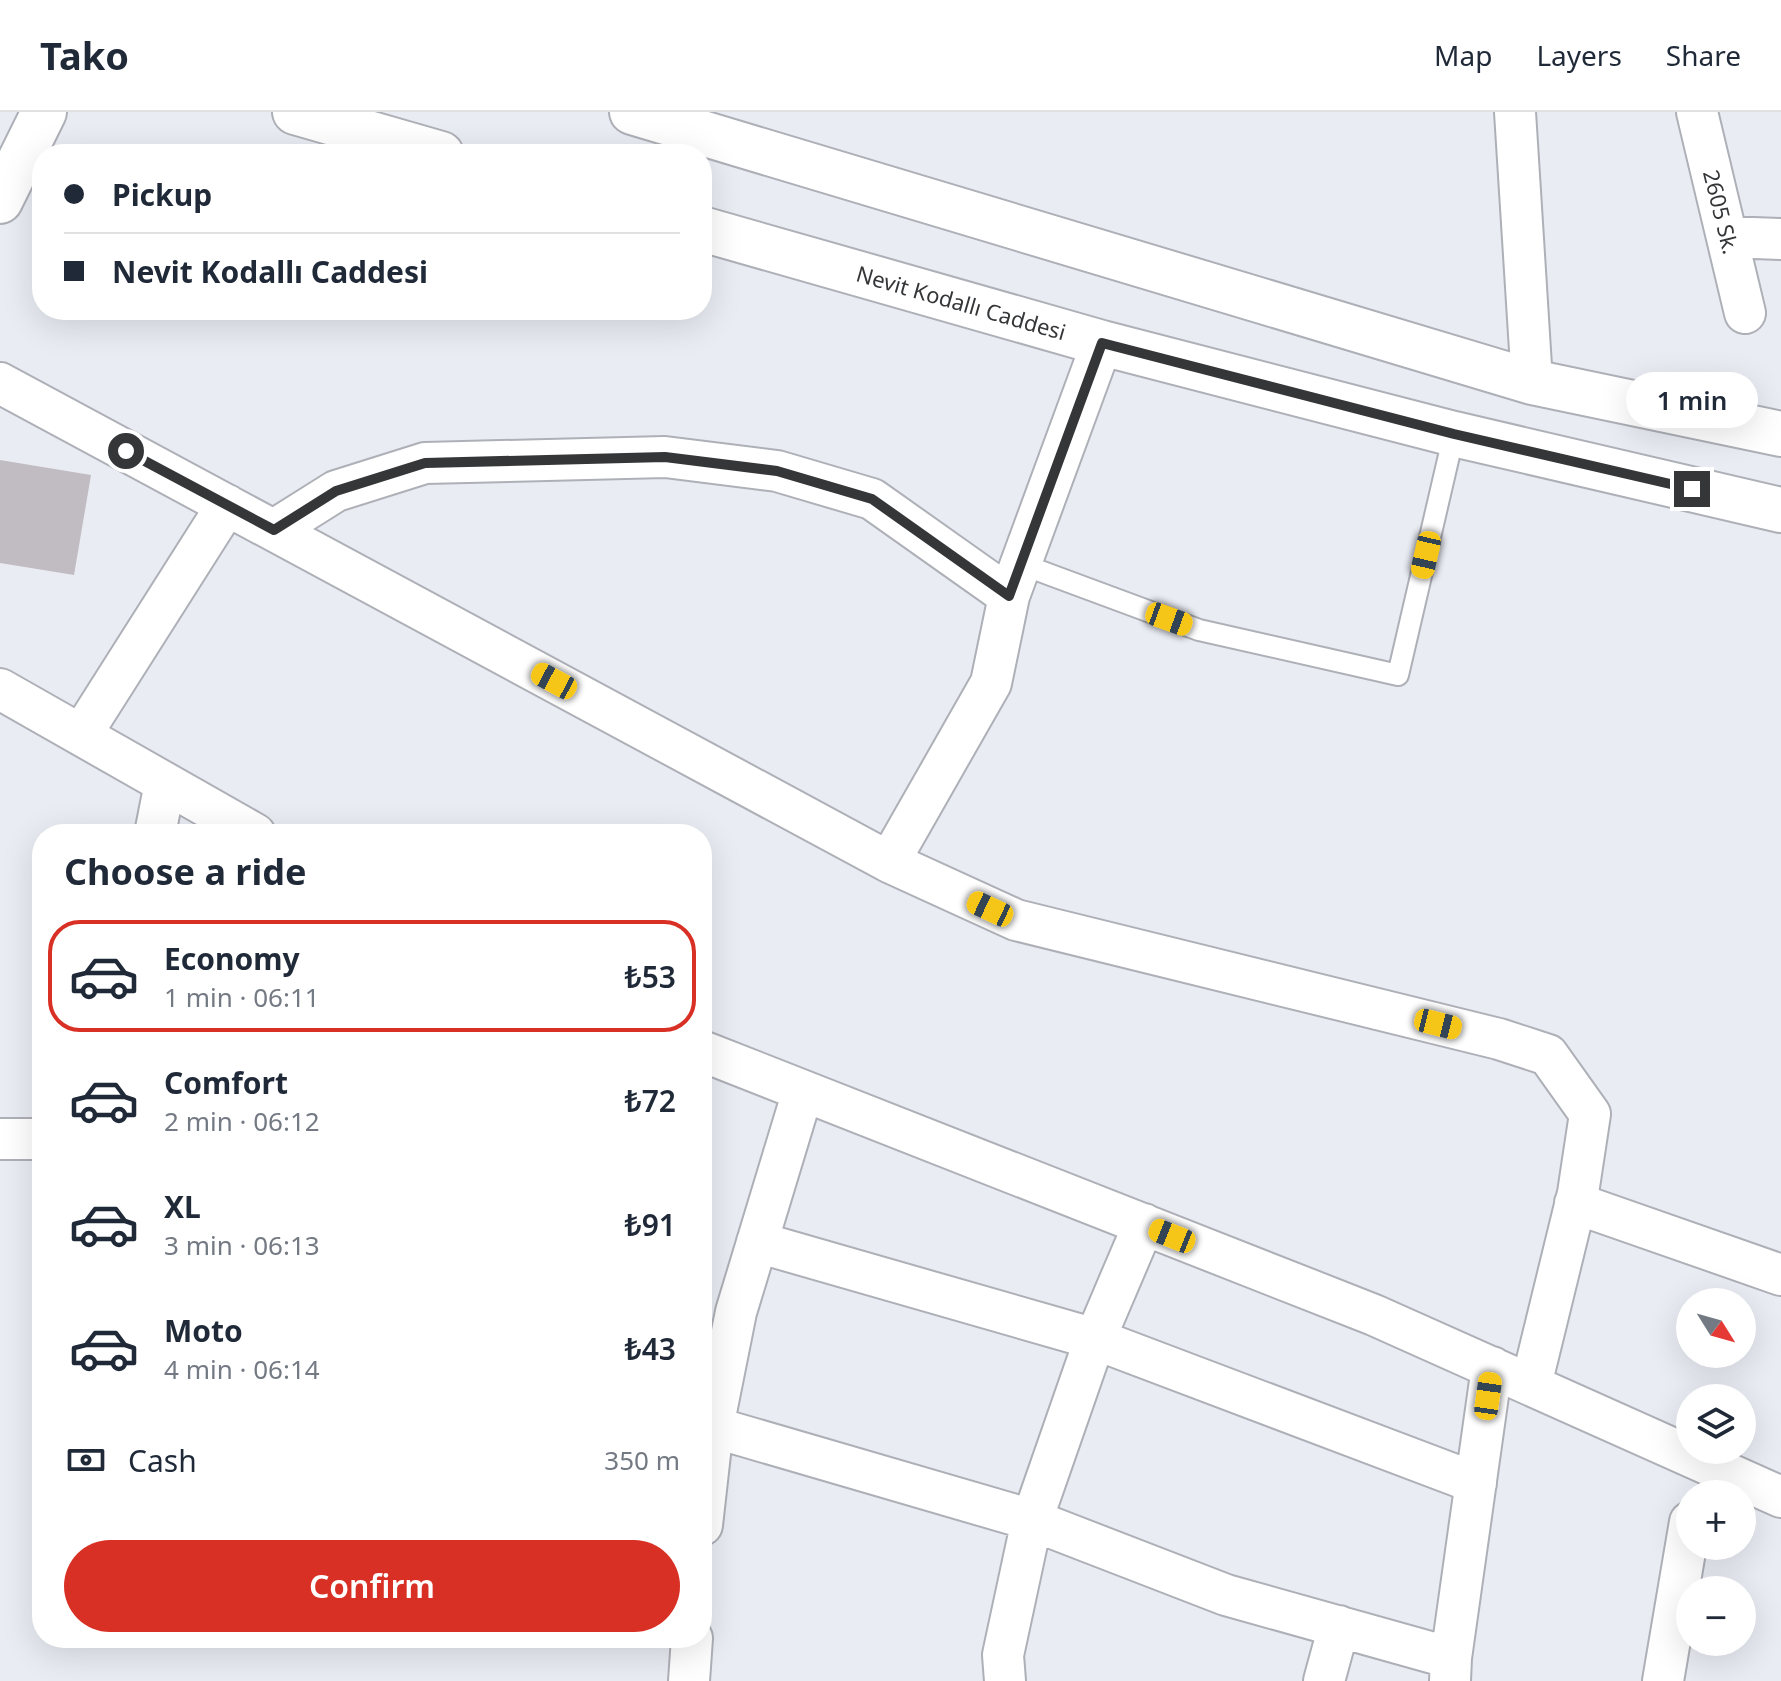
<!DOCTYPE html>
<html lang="en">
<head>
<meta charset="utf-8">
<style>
	body { margin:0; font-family:"Noto Sans",sans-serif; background:#f2f2f3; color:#1f2937; height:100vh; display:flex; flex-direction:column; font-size:30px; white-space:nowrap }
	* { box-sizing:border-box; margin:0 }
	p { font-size:26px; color:#747a83 }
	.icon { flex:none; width:44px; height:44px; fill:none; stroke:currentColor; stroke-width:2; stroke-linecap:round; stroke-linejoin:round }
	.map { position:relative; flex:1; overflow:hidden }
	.sheet { position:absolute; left:32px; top:712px; width:680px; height:824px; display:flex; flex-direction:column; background:#fff; border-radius:32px; box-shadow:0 8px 32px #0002 }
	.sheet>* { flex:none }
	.banner { position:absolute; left:32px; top:32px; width:680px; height:176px; border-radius:32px; box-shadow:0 8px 32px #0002; display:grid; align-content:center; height:176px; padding:0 32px; background:#fff }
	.needle { width:52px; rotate:127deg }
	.fabs { position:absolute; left:1676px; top:1176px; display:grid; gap:16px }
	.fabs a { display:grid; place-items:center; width:80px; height:80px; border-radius:50%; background:#fff; box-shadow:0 8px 32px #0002; font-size:40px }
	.end { position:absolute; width:36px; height:36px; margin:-18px; border:10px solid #353638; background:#fff; box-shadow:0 0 0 4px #fff }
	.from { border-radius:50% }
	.bubble { position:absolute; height:56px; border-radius:28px; background:#fff; box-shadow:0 8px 32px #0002; font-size:26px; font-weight:600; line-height:56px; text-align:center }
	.car { position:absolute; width:24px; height:48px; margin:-24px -12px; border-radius:10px; box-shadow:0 0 6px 2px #0007; background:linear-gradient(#f5c518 24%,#345 0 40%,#f5c518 0 76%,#345 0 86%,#f5c518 0) }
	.banner b { display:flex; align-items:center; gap:28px; height:76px; font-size:30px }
	.banner b+b { border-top:2px solid #e0e1e3 }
	.banner i { width:20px; height:20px; background:#1f2937 }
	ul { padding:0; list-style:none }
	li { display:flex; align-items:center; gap:24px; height:112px; margin:0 16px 12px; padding:0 16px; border:4px solid transparent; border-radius:32px }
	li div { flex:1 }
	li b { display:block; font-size:30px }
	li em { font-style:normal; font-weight:600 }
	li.on { border-color:#d93025 }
	li>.icon { width:72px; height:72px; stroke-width:1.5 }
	h2 { padding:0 32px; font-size:36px; line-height:96px }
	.pay { display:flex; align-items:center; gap:20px; height:88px; padding:0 32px; font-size:30px }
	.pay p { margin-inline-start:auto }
	.action { display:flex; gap:16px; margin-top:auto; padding:16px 32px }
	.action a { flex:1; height:92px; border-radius:48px; background:#d93025; color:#fff; font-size:32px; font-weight:600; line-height:92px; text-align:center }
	header { display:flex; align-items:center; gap:48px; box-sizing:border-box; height:112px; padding:0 40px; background:#fff; border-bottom:2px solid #e0e1e3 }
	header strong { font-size:38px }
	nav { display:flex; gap:44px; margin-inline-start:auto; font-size:28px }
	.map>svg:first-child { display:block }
	.building { fill:#c1bcc2 }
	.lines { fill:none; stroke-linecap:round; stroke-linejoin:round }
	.lane-casing { stroke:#aeb0b7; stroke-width:24 }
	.street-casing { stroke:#aeb0b7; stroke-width:44 }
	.secondary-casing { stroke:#aeb0b7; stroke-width:48 }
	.lane { stroke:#fff; stroke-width:20 }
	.street { stroke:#fff; stroke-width:40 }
	.secondary { stroke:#fff; stroke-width:44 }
	.route { stroke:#353638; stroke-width:10 }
	.labels { text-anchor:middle; stroke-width:6; stroke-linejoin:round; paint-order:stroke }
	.street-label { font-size:22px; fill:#353638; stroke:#fff }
</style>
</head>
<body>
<header>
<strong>Tako</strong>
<nav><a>Map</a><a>Layers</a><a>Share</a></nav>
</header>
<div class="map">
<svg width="1781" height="1569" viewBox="0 0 1781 1569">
	<rect width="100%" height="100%" fill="#eaecf4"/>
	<!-- building -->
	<path class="building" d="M0,348L91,363L74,463L0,451Z"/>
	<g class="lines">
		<!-- lane casing -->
		<g class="lane-casing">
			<path id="lane" d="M1021,452L1199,518L1398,563L1454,322"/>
		</g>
		<!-- street casing -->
		<g class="street-casing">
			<path id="street" d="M1515,0L1532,270
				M1697,0L1745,201
				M1727,125L1781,127
				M0,271L889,750L1016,808L1499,927L1548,943L1590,1002L1578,1081L1531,1273
				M274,418L336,379L425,351L665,345L777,359L872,387L1009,484
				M0,577L255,722
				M81,623L227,393
				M155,722L165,671
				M889,750L991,571L1009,484L1102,231
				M702,939L1374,1203L1781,1385
				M0,1027H42
				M1575,1091L1781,1163
				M757,1130L1095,1227L1476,1371
				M713,1315L1032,1408L1226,1483L1451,1546
				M702,1413L713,1315L736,1200L803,979
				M689,1569L692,1526
				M1005,1569L1003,1543L1032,1408L1095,1227L1144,1112
				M1324,1569L1339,1514
				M1450,1569L1451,1546L1492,1255
				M1663,1569L1690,1410"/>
		</g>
		<!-- secondary casing -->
		<g class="secondary-casing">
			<path id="secondary" d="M295,0L441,42
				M632,0L1532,270L1781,322
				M0,89L44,0
				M702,117L1102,231L1454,322L1781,398"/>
		</g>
		<!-- lane -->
		<use href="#lane" class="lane"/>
		<!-- street -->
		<use href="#street" class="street"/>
		<!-- secondary -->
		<use href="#secondary" class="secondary"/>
	</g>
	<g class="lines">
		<!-- route -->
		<path class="route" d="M126,339L274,418L336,379L425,351L665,345L777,359L872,387L1009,484L1102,231L1454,322L1692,377"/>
	</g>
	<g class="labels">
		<!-- street labels -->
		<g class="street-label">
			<text transform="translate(1721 100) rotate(76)" y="8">2605 Sk.</text>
			<text transform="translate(961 191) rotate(16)" y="8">Nevit Kodallı Caddesi</text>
		</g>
	</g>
</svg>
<div class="fabs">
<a><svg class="needle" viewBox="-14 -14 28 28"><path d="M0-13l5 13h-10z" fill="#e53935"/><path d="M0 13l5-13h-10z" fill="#747a83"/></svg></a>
<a><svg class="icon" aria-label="layers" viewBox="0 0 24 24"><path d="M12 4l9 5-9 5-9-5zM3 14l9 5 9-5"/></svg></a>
<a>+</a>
<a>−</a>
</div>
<i class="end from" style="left:126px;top:339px"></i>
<i class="end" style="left:1692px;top:377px"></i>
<div class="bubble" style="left:1626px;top:260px;width:132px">1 min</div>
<i class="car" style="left:1426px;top:443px;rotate:193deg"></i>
<i class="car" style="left:1169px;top:507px;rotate:110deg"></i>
<i class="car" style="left:554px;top:569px;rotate:298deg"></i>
<i class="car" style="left:990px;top:797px;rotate:295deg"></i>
<i class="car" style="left:1438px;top:912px;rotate:104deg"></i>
<i class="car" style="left:1172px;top:1124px;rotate:292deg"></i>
<i class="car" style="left:1488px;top:1284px;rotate:8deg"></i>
<div class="banner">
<b><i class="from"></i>Pickup</b>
<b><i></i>Nevit Kodallı Caddesi</b>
</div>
<section class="sheet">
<h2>Choose a ride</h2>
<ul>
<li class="on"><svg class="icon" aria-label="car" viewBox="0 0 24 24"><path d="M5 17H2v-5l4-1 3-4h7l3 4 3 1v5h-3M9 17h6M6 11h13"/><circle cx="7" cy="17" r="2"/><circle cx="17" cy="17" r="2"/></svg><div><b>Economy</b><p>1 min · 06:11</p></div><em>₺53</em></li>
<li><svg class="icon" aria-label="car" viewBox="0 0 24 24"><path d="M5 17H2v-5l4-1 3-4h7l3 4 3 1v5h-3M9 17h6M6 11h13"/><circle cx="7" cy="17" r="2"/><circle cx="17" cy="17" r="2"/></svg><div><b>Comfort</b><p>2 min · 06:12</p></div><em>₺72</em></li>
<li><svg class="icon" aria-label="car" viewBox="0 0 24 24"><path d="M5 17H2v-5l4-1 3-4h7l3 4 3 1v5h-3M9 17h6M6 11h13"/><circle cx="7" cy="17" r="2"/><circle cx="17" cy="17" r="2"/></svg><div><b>XL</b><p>3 min · 06:13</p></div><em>₺91</em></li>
<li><svg class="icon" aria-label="car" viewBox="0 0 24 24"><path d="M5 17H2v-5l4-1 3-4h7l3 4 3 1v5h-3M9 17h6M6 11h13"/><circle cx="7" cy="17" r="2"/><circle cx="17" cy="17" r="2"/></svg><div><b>Moto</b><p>4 min · 06:14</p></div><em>₺43</em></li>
</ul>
<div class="pay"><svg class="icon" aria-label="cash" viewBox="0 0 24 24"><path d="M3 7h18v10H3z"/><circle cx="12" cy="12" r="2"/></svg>Cash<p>350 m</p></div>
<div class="action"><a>Confirm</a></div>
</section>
</div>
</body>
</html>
